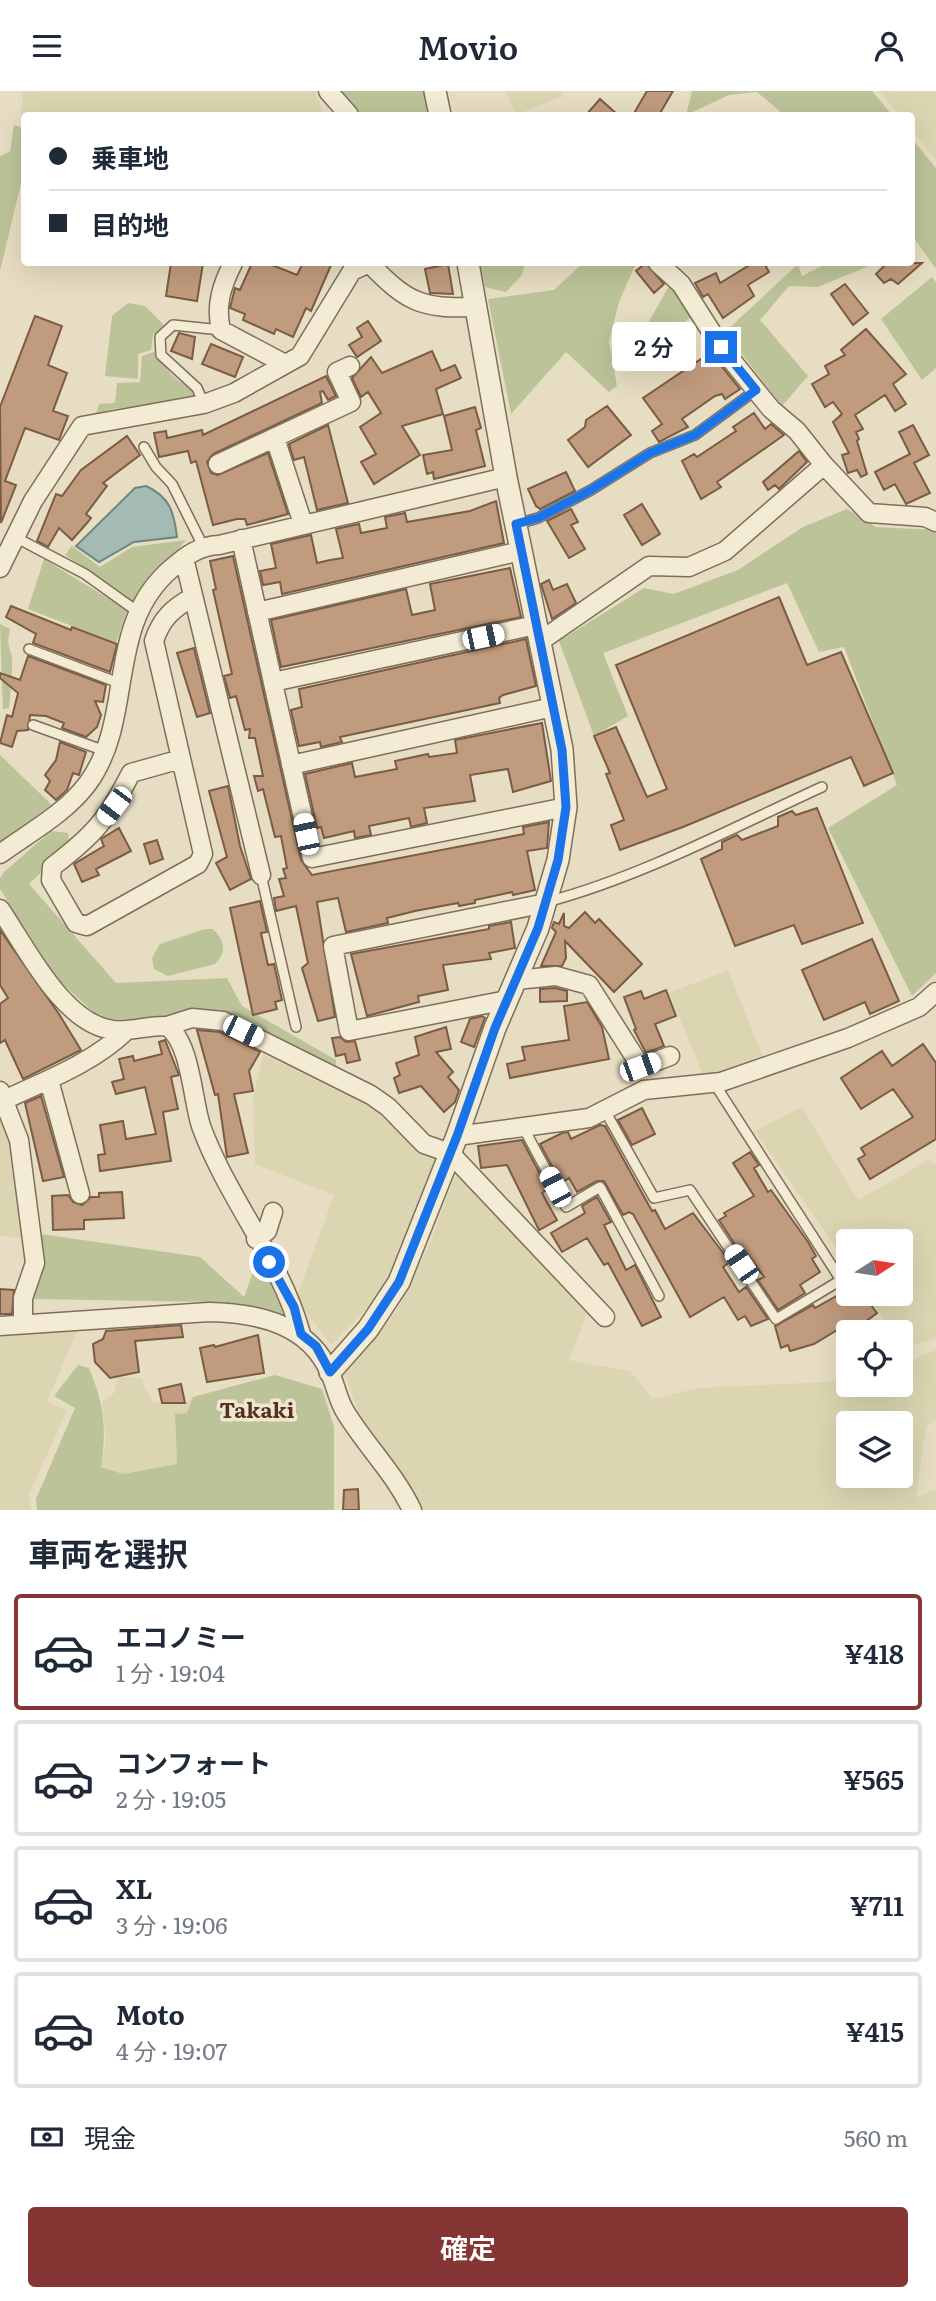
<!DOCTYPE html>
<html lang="ja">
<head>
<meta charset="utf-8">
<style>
	body { margin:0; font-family:Literata,"Noto Sans JP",serif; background:#f2f2f3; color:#1f2937; height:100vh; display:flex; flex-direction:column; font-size:26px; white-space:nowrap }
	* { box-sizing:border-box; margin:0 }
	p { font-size:23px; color:#747a83 }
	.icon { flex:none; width:38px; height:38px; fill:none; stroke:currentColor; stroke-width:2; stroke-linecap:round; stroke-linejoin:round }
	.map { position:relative; height:1419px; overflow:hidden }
	.sheet { display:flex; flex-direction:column; background:#fff; flex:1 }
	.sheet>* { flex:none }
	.banner { position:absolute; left:21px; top:21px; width:894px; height:154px; border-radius:7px; box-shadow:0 7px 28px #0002; display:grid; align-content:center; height:154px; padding:0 28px; background:#fff }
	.needle { width:46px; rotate:78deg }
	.tools { position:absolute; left:836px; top:1138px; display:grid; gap:14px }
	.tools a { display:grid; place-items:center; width:77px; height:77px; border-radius:7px; background:#fff; box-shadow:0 7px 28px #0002; font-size:35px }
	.end { position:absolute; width:32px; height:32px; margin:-16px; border:9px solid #1a73e8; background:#fff; box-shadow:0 0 0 4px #fff }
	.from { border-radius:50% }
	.bubble { position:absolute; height:49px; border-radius:7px; background:#fff; box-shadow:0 7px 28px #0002; font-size:23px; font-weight:600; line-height:49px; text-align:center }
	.car { position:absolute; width:21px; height:42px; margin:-21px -10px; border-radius:9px; box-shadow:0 0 5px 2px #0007; background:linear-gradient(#fff 24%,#345 0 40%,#fff 0 76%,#345 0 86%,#fff 0) }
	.banner b { display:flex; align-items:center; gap:24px; height:66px; font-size:26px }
	.banner b+b { border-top:2px solid #e0e1e3 }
	.banner i { width:18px; height:18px; background:#1f2937 }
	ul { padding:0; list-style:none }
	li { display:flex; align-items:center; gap:21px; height:116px; margin:0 14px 10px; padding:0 14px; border:4px solid #e0e1e3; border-radius:7px }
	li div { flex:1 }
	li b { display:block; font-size:26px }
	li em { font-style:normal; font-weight:600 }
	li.current { border-color:#853634 }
	li>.icon { width:63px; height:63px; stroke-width:1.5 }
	h2 { padding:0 28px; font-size:32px; line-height:84px }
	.pay { display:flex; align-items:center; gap:18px; height:77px; padding:0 28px; font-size:26px }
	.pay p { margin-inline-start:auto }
	.cta { display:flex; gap:14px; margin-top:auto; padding:14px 28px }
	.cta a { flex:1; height:80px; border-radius:7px; background:#853634; color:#fff; font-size:28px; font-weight:600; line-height:80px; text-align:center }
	header { display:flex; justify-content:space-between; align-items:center; height:91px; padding:0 28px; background:#fff; font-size:32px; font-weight:600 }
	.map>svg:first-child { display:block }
	.farmland { fill:#dbd6b1; fill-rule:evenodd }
	.green { fill:#bdc398 }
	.water { fill:#a4bab4; stroke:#6c8781; stroke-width:2 }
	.building { fill:#c09b7d; stroke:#7a5c45; stroke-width:2 }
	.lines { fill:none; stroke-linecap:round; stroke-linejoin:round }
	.service-casing { stroke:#7e6f5c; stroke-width:12 }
	.minor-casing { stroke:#7e6f5c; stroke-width:21 }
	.tertiary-casing { stroke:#7e6f5c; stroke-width:24 }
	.service { stroke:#f3ebd4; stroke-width:9 }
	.minor { stroke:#f3ebd4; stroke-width:18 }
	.tertiary { stroke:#f3ebd4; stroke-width:21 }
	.route { stroke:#1a73e8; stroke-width:9 }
	.labels { text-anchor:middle; stroke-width:7; stroke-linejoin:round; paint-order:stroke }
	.quarter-label { font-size:21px; font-weight:bold; fill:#573023; stroke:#efe8d1 }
</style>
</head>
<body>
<header><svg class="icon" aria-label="menu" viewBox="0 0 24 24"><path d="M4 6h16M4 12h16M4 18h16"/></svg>Movio<svg class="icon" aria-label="person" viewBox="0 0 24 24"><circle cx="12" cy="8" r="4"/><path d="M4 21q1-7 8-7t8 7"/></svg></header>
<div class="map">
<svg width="936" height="1419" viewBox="0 0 936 1419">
	<rect width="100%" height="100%" fill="#e7ddc2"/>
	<!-- farmland -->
	<path class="farmland" d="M23,0H315L324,24L24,25L21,24Z
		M505,0H561L563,5L516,24Z
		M879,0H936V68L912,39V24H900Z
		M728,879L764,969L705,988L669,902Z
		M263,963L373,1017L417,1060L437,1066L402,1164L377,1207L331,1254L296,1208L334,1104L255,1073L253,1007Z
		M802,1016L858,1109L929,1069L936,1075V1247L904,1257L901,1241H893L866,1202H901V1150H849V1176L755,1040Z
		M0,1018L15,1051L26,1148L0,1144Z
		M456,1083L589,1216L569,1269L630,1280L653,1308L699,1297L849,1290V1293H901V1273L936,1259V1328L926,1335L916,1407L936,1398V1419H424L413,1400L360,1326L345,1284L397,1219L429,1154ZM849,1332H901V1384H849Z
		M79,1236L47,1310L67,1320L29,1403L31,1419H0V1242Z
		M118,1286L142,1287L144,1296L154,1311L185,1312L193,1306L187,1322L175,1323L177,1373L123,1383L101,1376L106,1348L102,1311L114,1302Z"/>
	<!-- green -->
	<path class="green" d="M338,0H426L430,24H360Z
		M692,0H872L892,24H784L757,1L729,4L686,24Z
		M14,34L24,37V80L0,180V65L10,61Z
		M912,48L936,77V178L912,144Z
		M480,172H525L522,184L506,201L485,196Z
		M583,172H636L619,211L609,251L617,295L609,301L566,261L511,323L488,208L554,199Z
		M660,172H674L696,202L694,223L668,246L646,236L670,193Z
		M828,172H867L871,174L818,196L789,195L760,229L808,285L782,315L725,241L798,173L802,185Z
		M932,186L936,191V277L922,289L881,228Z
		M128,212L145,215L164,234L153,244L151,259L138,263V288L105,285L112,225Z
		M156,260C161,274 177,292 191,297L196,309L113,318L96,323L99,313L115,312L117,292L140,291L142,265Z
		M847,418L876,436L936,439V882L912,905L828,737L897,694L844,556L819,561L787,492L603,562L628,625L594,645L559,550L644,497L674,503L738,479L803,436Z
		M186,449L134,513L111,509L127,520L116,552L28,518L44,468L109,508L104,491L65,464L72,455L100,476L132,456Z
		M0,533L10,538C7,554 8,552 12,566C13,571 10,611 9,617L3,618Z
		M0,664L52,714L0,753Z
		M51,740L68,742L70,754L29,793L116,892L227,887L242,915L336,969V980L235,930L101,928L57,888L0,798V787L5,780Z
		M205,838H213C224,849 228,860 215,873L168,885L154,878L152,867L160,853Z
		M41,1143L200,1166L244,1206L253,1181L263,1179L289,1220L286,1226L259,1216L212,1211L34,1208Z
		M78,1274L89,1277C104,1314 107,1336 101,1376L123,1383L177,1373L175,1323L187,1322L193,1306L275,1284L322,1298L334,1336V1419H37L36,1408L75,1317L54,1305Z"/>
	<!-- water -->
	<path class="water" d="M146,395C170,406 174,421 177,446L134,451L99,471L76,455L135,397Z"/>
	<!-- building -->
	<path class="building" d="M647,0H673L659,24H633Z
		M600,8L618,24H586Z
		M171,172H203L197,210L166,205Z
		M252,172H267L297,184L303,172H332L311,220L306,217L293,246L276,238L274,243L243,229L245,223L230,217L235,197L240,199Z
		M646,172L664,193L654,202L636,180Z
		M753,172H764L769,181L748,194L754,205L723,227L708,203L703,206L695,192L716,182L720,192Z
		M887,172H922L898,193L891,188L884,192L876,183Z
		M448,173L453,203L430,202L425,178Z
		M845,193L868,222L853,234L831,203Z
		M35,225L62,235L48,274L67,282L53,320L68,325L59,349L25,337L5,390L16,394L1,432L0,316Z
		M368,230L381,250L357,266L349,254L362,246L357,237Z
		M866,238L906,283L893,293L906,313L895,320L885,304L855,324L863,338L856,341L859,348L857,350L867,383L861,386L857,379L848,382L842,364L849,362L833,331L842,323L833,311L825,316L812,293L829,283L825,275L845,264L841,259Z
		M179,242L195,246L192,268L171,260Z
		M211,253L243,266L235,286L202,273Z
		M432,260L441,280L455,274L461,287L436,298L443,323L402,335L420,364L374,393L361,371L376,363L360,336L381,322L368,301L361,306L352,287L371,266L382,282Z
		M707,264L711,270L715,267L740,298L725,308L722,303L715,305L682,328L688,336L659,351L652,340L662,333L643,307Z
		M326,285L336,305L328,309L323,300L320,301L322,312L213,363L207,371L211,382L218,384L268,362L288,423L247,434L245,428H237L213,434L196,370L191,372L188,360L159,366L154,342L166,340L167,347L202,339L203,344Z
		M607,315L631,344L588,376L568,349L585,336L586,329Z
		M475,316L481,337L476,339L485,375L434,388L433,381L427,383L423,364L452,359L444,325Z
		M754,322L765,338L771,333L784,344L717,391L721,396L701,408L682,370L694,363L697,366L736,340L733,336Z
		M328,334L348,412L317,419L304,366L294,369L289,353Z
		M913,334L929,364L914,372L930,402L906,413L895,393L884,399L875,381L910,363L899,341Z
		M127,345L140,364L103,392L107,395L86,423L91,427L87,432L72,449L59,437L48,456L37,450L56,403L62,405L81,379Z
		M799,360L807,371L779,398L775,394L768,399L763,391Z
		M566,381L575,400L540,418L536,415L528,398Z
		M496,410L504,452L282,503L280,491L263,494L260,480L276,477L271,453L311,444L317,472L330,469L343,467L336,438L359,433L361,442L387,437L385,426L405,422L407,431L470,420Z
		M642,413L660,443L642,454L624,424Z
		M571,418L578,431L571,434L585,458L569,467L547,430Z
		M233,465L301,769L312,784L524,743L523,736L549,731L547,757L527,760L535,799L513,804L512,801L475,809V812L459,815L458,812L415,820L387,827L388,832L346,841L338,807L317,811L335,926L318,930L302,877L308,872L296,815L276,820L274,807L284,805L279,788L286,787L283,778L287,777L281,745L275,746L263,698L258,700L254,685H263L255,647H249L250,638L245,639L236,605L230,607L224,585L232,583L213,499L216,498L210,470Z
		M510,477L521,526L281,576L271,529L406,498L412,524L435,519L430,493Z
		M549,489L553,499L567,493L576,512L552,528L541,493Z
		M779,506L807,574L841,561L893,682L864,695L851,666L683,736L620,759L611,734L624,729L606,683L610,682L594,645L616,636L647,706L667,698L616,574Z
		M11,515L71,539L72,536L117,553L110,581L33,552L36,543L6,526Z
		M526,548L536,595L503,604L499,607L500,612L340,646L342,651L321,656L320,651L299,655L291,619L302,616L299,598Z
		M194,557L210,622L197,626L177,562Z
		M28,565L106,594L103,611L95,610L101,624L97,636L86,646L62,637L64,632L46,625L30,624L28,639L17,640L12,656L0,652L7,624L12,626L18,602L0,587V582L20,589Z
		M542,632L551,690L513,701L508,678L470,684L475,710L424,717L427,732L411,736L409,727L369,735L371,744L355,747L354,740L324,747L321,736L317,737L305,683L352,672L355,686L397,678L395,670L428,663L429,666L457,662L455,649Z
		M60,651L86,661L79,684L73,682L67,699L56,709L45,699L50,690L45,684L56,669Z
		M228,695L240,755L251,788L230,799L216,772L227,766L209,700Z
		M817,717L863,832L802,853L794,834L735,855L701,768L722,758V751L737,744L742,749L778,735V726L792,720L796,724Z
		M119,737L131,760L96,778L99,784L82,791L74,773L104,755L101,748Z
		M157,749L163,768L150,773L144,753Z
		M260,810L267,841L261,842L268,874L274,873L282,909L275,911L277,918L253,924L230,817Z
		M585,821L595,832L599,828L642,873L614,901L565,850L566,867L562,875H541L556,841L552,837L554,831L559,833L564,822V835L569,837Z
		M511,831L515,857L489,862L491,868L443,874L448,899L418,905L419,911L367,925L351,863L489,838V835Z
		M0,839L59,923L81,959L23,988L5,949L0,952V913L8,907L0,894Z
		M872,848L899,910L870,923L865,911L824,929L802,879Z
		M555,897L567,900V910L540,911V898Z
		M666,899L676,925L655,933L664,955L646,962L634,939L636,938L624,906L641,900L644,908Z
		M587,911L602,936L609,968L510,987L507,973L525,969L522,956L569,949L564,915Z
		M482,925L485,927L474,956L461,951L470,928Z
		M446,936L451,958L436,961L453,981L448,986L459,999L455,1011L444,1021L421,995L399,1002L394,987L400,984L396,972L419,964L415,946Z
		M197,939L220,941L260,961L249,980L253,1000L234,1003L248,1062L227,1066L218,1003L215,1004Z
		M340,946L346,951L355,950L360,969L347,972L345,963L336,965L332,947Z
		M165,949L179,984L171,986L178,1018L163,1021L171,1070L100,1080L98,1064L105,1063L100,1034L123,1030L126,1048L156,1043L145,996L116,1003L112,991L124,988L119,968L133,965L134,970L162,963L159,951Z
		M923,953L936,972V1048L870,1088L858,1068L865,1064L861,1057L913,1026L893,998L861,1018L841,987L882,960L892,975Z
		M41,1005L64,1086L43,1090L25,1012Z
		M642,1017L655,1043L632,1054L618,1029Z
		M600,1034L605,1035L652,1120L655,1119L665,1138L693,1122L730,1171L723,1176L739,1201L746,1196L768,1228L751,1235L745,1225L738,1229L724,1206L690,1226L633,1123L629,1121L623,1124L604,1090H597L577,1101L569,1087L561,1092L540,1053L562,1042L568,1041L571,1048Z
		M522,1049L548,1098L542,1102L557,1129L539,1139L507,1074L481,1077L478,1055Z
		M750,1061L759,1074L754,1077L768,1101L771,1099L808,1151L816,1165L812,1168L820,1181L800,1194L805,1202L778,1219L758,1189L764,1186L745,1160L741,1163L719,1129L726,1125L724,1122L754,1105L733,1072Z
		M122,1101L124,1127L84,1129V1138L53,1139L52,1105L68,1104L73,1111L82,1114L91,1106H99V1102Z
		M597,1106L611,1131L604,1134L626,1179L635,1174L661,1226L642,1235L608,1172L604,1174L587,1147L562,1161L551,1142L585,1122L582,1115Z
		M0,1198L14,1199L12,1223H0Z
		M849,1198V1202H862L877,1222L857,1237L852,1230L814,1253L790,1260L788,1254L781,1257L775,1235L813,1214L815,1217Z
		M181,1234L183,1246L135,1250L139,1281L110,1287L95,1271L93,1253L103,1248L106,1240Z
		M258,1244L264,1282L207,1291L200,1257L214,1254L215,1256Z
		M181,1293L185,1312H162L159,1298Z
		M358,1398L359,1419H343L344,1399Z"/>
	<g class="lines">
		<!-- service casing -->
		<g class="service-casing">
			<path id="service" d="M204,313L197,297L161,264L160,246L173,234L221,239
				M144,356L156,376L172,393L203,455
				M517,433L538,427L591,399L650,362L695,344L756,299
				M15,446L85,483L138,521
				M29,558L119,592
				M33,634L105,660
				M261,784L296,936
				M547,811C643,785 732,737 822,696
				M604,1018L654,1107L690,1099L776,1228L841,1189L714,992
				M523,1036L566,1116L600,1096L659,1205"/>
		</g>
		<!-- minor casing -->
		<g class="minor-casing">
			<path id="minor" d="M328,0L349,24
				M233,172C222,194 215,214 221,239L285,273
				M658,172L681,193L721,256L771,318L797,340L824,374
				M275,347L303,433
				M218,373L351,311L337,281L350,275
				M241,448L312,767L566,716
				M184,467L261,784
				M0,477L33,410L82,335L204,313L234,302L300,265L352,180L369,172C407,211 420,218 476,216
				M257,521L521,460
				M539,551L649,475L689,476L725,460L824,374L869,422L925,426L936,431
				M273,591L536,534
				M181,668L131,682C107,729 94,744 52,776L51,789L76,832L87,835L198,773L203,763L154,550C161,528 173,517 193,506
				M291,674L553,616
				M0,763C30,741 66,722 88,692C136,626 104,534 172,477C187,464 199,455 219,454L506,386
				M0,818C26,856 63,933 113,939C131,941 149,934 167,935C191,952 192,1007 201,1035C227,1107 281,1169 301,1243
				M516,889L556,885L589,894L641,976L670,965
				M507,909L349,940L333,855L546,812
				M167,935L192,927L223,930L371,1004L388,1016L424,1053L450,1062L605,1226
				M49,989L80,1103
				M0,1000L19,1049L35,1172L23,1207V1233
				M0,1011C44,990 92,973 127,939
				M457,1045L589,1027L644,999L721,991L848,947L919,916L936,901
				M256,1148L267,1140L273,1121
				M0,1235L209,1221C258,1222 309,1233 330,1282C336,1295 338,1310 346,1322C367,1356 395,1383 412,1419"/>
		</g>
		<!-- tertiary casing -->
		<g class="tertiary-casing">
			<path id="tertiary" d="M435,0L440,24
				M330,1281L368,1238L399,1191L457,1045L495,937L538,837L558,769L566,716L562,658L506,386L468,172"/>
		</g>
		<!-- service -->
		<use href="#service" class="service"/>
		<!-- minor -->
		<use href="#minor" class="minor"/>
		<!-- tertiary -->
		<use href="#tertiary" class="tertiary"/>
	</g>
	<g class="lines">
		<!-- route -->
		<path class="route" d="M269,1171L294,1216L301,1243L316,1255L330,1281L368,1238L399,1191L457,1045L495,937L538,837L558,769L566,716L562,659L516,433L538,427L591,399L650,362L695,344L756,299L721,256"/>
	</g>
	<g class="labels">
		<!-- quarter labels -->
		<g class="quarter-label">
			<text x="257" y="1327">Takaki</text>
		</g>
	</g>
</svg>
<div class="tools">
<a><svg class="needle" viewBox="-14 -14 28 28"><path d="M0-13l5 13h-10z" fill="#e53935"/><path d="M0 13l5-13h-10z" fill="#747a83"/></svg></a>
<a><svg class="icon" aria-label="locate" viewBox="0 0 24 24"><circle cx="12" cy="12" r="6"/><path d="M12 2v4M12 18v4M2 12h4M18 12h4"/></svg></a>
<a><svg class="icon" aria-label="layers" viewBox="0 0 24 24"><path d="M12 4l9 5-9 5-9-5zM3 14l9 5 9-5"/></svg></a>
</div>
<i class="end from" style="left:269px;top:1171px"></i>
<i class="end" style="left:721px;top:256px"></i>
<div class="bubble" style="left:612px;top:231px;width:84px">2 分</div>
<i class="car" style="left:483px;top:546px;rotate:78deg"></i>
<i class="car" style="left:114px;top:715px;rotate:217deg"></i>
<i class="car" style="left:306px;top:743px;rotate:348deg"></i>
<i class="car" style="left:243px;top:940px;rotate:116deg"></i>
<i class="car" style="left:640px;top:976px;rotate:70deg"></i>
<i class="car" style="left:555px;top:1096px;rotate:332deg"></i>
<i class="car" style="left:741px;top:1173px;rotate:326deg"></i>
<div class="banner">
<b><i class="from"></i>乗車地</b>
<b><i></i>目的地</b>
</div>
</div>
<section class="sheet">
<h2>車両を選択</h2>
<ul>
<li class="current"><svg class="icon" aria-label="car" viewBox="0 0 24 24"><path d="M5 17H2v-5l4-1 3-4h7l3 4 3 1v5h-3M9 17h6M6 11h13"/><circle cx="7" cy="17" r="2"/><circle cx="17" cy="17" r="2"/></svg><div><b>エコノミー</b><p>1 分 · 19:04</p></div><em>¥418</em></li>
<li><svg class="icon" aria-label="car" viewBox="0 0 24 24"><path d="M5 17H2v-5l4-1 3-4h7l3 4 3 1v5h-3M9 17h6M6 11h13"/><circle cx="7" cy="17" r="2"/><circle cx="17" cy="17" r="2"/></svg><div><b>コンフォート</b><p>2 分 · 19:05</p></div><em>¥565</em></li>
<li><svg class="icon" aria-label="car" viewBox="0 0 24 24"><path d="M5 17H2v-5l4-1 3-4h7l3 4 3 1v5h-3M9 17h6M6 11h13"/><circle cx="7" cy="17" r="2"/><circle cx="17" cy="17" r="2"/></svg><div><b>XL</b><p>3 分 · 19:06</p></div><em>¥711</em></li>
<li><svg class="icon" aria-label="car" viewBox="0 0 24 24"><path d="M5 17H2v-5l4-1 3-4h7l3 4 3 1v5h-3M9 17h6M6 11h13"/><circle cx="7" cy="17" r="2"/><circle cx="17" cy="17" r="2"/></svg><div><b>Moto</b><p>4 分 · 19:07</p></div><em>¥415</em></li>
</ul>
<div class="pay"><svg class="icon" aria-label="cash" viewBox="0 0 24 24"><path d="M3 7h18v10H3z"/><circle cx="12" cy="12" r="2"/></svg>現金<p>560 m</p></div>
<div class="cta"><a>確定</a></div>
</section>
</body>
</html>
